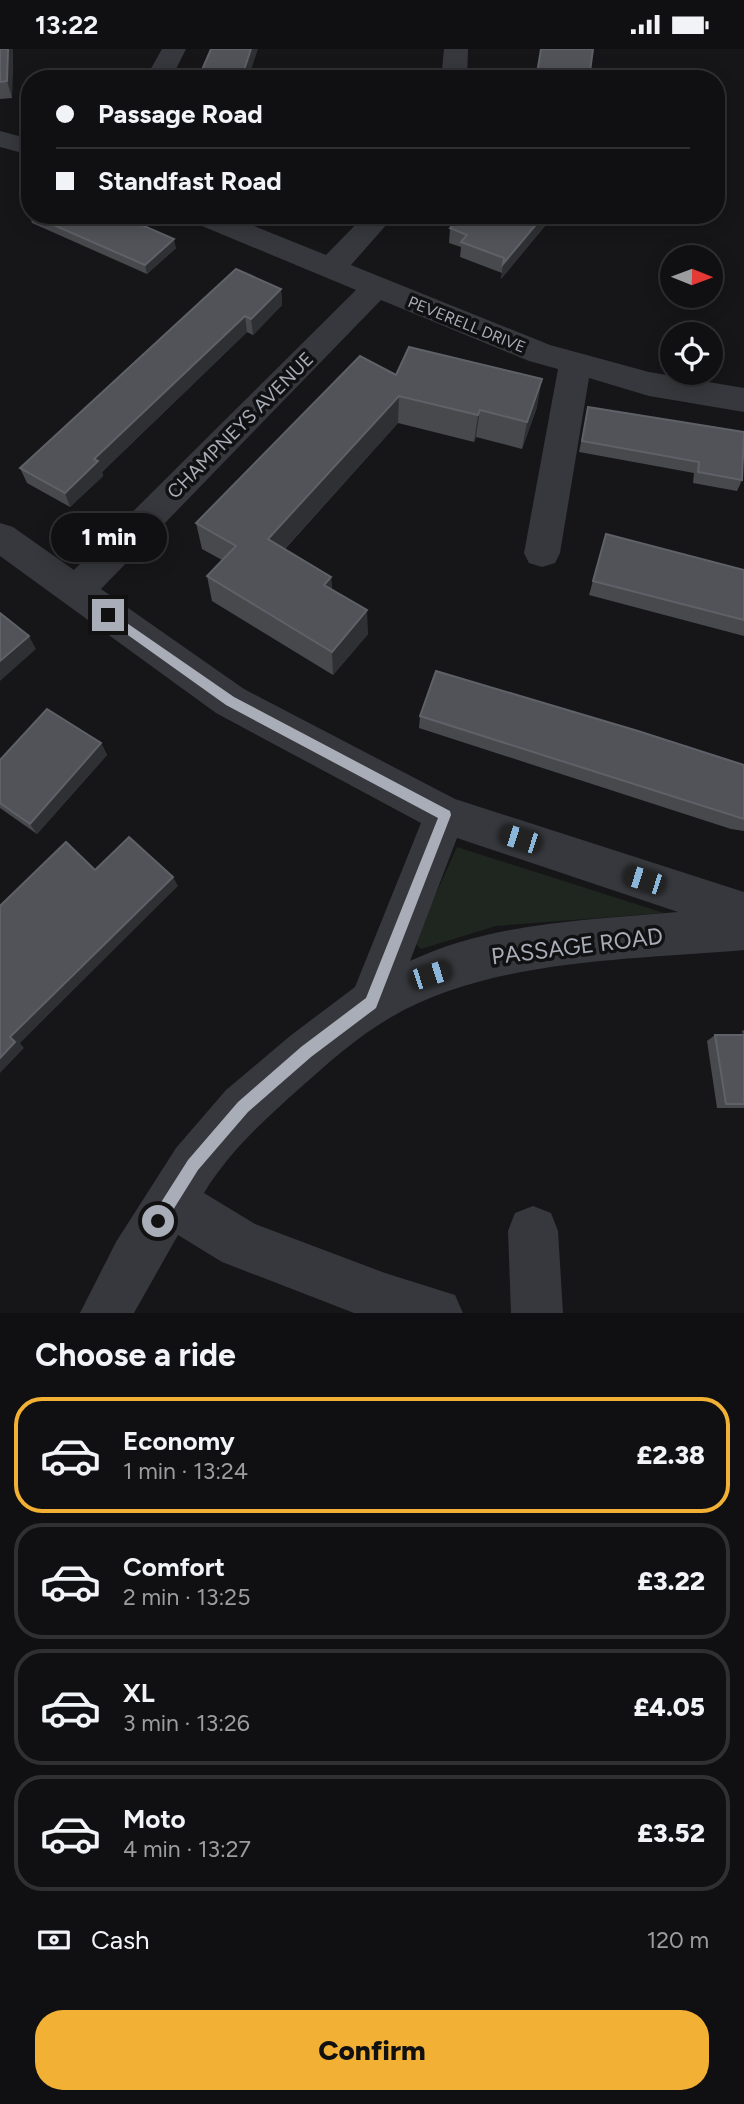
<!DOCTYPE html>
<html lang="en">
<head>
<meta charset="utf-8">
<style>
	body { margin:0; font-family:Figtree,sans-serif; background:#19191b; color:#f1f3f6; height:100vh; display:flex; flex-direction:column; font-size:26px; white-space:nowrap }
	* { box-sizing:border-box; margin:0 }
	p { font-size:23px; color:#9c9d9f }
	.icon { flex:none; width:38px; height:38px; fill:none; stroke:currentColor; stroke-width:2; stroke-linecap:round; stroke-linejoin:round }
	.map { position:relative; height:1264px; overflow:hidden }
	.sheet { display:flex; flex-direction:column; background:#101012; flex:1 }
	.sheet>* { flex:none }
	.hud { position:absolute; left:21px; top:21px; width:704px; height:154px; border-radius:28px; box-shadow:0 4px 18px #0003,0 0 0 2px #303032; display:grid; align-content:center; height:154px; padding:0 35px; background:#101012 }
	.needle { width:46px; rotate:91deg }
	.controls { position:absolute; left:660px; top:196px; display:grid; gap:14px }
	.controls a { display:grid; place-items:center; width:63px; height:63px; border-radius:50%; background:#101012; box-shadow:0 4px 18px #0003,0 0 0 2px #303032; font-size:35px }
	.end { position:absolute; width:32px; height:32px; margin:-16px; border:9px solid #a8adb8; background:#111; box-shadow:0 0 0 4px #111 }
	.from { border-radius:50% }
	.bubble { position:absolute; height:49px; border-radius:24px; background:#101012; box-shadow:0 4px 18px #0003,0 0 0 2px #303032; font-size:23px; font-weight:800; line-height:49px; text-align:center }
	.car { position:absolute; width:21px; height:42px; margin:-21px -10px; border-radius:9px; box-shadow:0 0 5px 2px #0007; background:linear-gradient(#222 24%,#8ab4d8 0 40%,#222 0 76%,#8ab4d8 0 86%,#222 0) }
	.hud b { display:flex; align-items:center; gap:24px; height:66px; font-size:26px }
	.hud b+b { border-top:2px solid #303032 }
	.hud i { width:18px; height:18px; background:#f1f3f6 }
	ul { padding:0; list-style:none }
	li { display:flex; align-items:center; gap:21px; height:116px; margin:0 14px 10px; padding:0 21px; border:4px solid #303032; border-radius:28px }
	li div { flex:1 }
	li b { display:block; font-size:26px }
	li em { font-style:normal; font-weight:800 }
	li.selected { border-color:#f2b134 }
	li>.icon { width:63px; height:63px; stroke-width:1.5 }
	h2 { padding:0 35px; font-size:32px; line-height:84px }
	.pay { display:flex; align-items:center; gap:18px; height:77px; padding:0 35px; font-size:26px }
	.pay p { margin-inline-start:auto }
	.action { display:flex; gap:14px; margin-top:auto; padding:14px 35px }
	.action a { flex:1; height:80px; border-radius:28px; background:#f2b134; color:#111; font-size:28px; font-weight:800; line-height:80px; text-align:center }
	.status { display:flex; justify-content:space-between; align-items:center; height:49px; padding:0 35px; background:#101012; direction:ltr }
	.status svg { height:19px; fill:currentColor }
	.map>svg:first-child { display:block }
	.green { fill:#1e261f }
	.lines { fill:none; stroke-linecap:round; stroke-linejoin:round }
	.minor { fill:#37383d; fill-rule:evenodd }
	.wall { fill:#47494d }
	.shaded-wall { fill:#2f3033 }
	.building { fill:#525359; stroke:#5f6168; stroke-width:2 }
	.route { fill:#a8adb8 }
	.labels { text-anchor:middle; stroke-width:7; stroke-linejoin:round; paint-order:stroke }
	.far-street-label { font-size:16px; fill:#a8adb8; stroke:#111113 }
	.street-label { font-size:19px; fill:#a8adb8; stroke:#111113 }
	.near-street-label { font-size:23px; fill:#a8adb8; stroke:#111113 }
</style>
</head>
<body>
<div class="status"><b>13:22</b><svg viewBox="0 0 49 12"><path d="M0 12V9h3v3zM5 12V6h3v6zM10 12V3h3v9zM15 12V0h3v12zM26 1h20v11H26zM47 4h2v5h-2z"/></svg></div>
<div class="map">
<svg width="744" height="1264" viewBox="0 0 744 1264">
	<rect width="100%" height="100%" fill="#161618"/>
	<!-- green -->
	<path class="green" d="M457,798L664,864L496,877L421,900L414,893Z"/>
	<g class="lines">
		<!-- minor -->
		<path class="minor" d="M162,0H186L171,30H145Z
			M444,0H468L467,30H441Z
			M0,82L30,90V106L0,98Z
			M186,166H227L326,206L365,166H395L351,216L550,296L649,323L744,339V363L649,347L589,329L560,504L555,514L542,518L529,514L524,504L558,320L529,312L381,251L101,540L244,640L455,750L744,843V901C630,911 487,910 388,970C357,988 327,1015 300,1039C265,1070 228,1104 204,1144L255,1175L385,1224L455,1246L463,1264H354L222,1213L178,1186L134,1264H80L116,1193L176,1099L226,1041L290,987L355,938L421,774L216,664L0,507V474L13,478L74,521L356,241L190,172ZM457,789L678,863C588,871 493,873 410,912Z
			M533,1157L551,1164L558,1182L563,1264H511L508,1182L515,1164Z"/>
	</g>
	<!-- wall -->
	<path class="wall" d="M0,0H13L12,49L0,50Z
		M29,165L176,199L147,225L32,174Z
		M461,166H554L501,230L502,224L460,208L461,198L449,194L450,179Z
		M281,240L282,256L253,286L247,283L102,423L103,427L70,458L27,434L20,419Z
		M396,326L537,358L522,400L476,388L474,393L398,374L285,500L331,528L332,541L368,585L333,626L212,552L207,527L222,511L202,500L196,474Z
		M588,358L742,431L737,442L693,434L694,424L579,403Z
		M606,485L744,521V587L589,546Z
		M420,667L744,716V782L731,780L419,679Z
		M101,694L107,706L37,785L0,759V711Z
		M744,981V1059H717L707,992L715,986H743L742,982Z"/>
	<!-- shaded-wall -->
	<path class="shaded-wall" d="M8,0H13L12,49L7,32Z
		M251,0H258L248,30H241Z
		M544,166H554L501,230L503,215Z
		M174,190L176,199L147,225L145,216Z
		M281,240L282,256L253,286L251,270Z
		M245,267L247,283L102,423L103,427L70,458L65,444L94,410Z
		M542,330L537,358L522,400L527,373Z
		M399,347L398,374L271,515L268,490Z
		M480,361L476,388L474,393L478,366Z
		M331,528L333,552L324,536Z
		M367,561L368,585L333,626L332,603Z
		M29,587L36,600L0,632V612Z
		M101,694L107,706L37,785L30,775Z
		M173,828L178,837L20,994L24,999L0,1024V1009L10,988Z"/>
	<!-- building -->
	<path class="building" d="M0,0H8L7,32L0,33Z
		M211,0H251L241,30H198Z
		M541,0H593L589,30H536Z
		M31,166H119L174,190L145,216Z
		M461,166H544L503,215L504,209L461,193L467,186L450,179Z
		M236,220L281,240L251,270L245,267L94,410L98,412L65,444L20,419Z
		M409,298L542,330L527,373L480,361L478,366L399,347L268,490L331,528L324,536L367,561L332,603L207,527L236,497L196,474L360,307L396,326Z
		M588,358L744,383L742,431L698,423L699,413L582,392Z
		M606,485L744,521V571L593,532Z
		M0,564L29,587L0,612Z
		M436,622L638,682L744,716V770L420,667Z
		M47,660L101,694L30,775L0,754V711Z
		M129,788L173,828L10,988L15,993L0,1009V857L66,793L95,821Z
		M715,986H744V1055H726Z"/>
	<!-- route -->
	<path class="route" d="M108,561L234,648L450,762L451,766L376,959L311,1008L248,1063L198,1121L163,1177L158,1179L153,1177L150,1172L153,1166L188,1111L238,1053L301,998L366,949L438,769L226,656L104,569L102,566Z"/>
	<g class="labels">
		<!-- far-street labels -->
		<g class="far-street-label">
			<text transform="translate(467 275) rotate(22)" y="6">PEVERELL DRIVE</text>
		</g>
		<!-- street labels -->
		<g class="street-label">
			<text transform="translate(240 376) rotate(-45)" y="7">CHAMPNEYS AVENUE</text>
		</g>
		<!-- near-street labels -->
		<g class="near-street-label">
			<text transform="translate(577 897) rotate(-7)" y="8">PASSAGE ROAD</text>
		</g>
	</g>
</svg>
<div class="controls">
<a><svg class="needle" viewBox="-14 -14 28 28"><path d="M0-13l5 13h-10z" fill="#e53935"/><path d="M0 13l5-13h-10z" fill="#9c9d9f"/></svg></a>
<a><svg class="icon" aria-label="locate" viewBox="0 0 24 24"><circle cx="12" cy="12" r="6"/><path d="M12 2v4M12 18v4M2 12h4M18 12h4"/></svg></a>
</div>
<i class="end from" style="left:158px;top:1172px"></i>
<i class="end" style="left:108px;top:566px"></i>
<div class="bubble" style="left:51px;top:464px;width:116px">1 min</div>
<i class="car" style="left:520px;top:790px;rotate:288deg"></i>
<i class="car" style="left:644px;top:831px;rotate:288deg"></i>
<i class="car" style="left:430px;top:926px;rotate:72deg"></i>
<div class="hud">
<b><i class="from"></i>Passage Road</b>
<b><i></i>Standfast Road</b>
</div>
</div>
<section class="sheet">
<h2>Choose a ride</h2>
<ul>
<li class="selected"><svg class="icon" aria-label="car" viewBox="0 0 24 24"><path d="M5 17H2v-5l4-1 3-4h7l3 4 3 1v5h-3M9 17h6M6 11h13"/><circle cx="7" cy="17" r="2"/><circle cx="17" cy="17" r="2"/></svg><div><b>Economy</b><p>1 min · 13:24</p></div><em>£2.38</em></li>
<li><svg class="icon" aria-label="car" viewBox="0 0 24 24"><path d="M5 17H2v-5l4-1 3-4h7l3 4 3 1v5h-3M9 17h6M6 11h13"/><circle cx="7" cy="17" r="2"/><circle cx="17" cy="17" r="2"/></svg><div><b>Comfort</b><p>2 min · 13:25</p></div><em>£3.22</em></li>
<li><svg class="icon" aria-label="car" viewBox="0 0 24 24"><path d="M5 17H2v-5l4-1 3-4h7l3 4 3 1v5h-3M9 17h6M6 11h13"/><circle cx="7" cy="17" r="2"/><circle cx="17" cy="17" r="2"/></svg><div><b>XL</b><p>3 min · 13:26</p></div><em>£4.05</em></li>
<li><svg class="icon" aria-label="car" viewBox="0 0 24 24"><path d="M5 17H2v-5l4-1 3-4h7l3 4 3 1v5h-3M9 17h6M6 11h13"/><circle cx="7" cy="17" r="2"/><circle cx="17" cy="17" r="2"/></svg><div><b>Moto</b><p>4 min · 13:27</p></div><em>£3.52</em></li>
</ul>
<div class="pay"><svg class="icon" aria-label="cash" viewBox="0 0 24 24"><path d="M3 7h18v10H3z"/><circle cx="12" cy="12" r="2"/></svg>Cash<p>120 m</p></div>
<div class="action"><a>Confirm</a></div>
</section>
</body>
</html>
